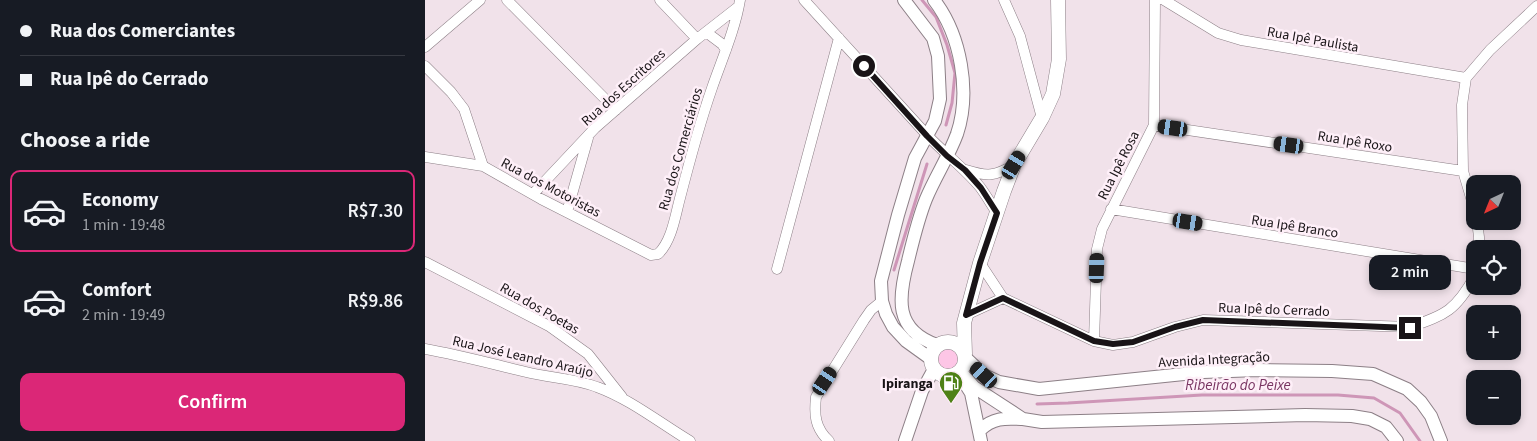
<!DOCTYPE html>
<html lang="en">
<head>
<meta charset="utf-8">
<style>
	body { margin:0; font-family:"Source Sans 3",sans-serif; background:#20242c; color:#f1f3f6; height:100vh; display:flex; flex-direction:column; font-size:19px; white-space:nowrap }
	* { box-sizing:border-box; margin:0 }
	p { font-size:16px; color:#9ea1a6 }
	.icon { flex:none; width:28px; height:28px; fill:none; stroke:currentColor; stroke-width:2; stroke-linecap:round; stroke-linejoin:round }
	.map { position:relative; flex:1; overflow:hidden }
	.drawer { display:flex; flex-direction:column; background:#171b24; width:425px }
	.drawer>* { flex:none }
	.top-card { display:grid; align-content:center; height:110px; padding:0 20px; background:#171b24 }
	.needle { width:32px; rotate:223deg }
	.controls { position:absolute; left:1041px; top:175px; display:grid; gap:10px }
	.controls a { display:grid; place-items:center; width:55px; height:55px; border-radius:10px; background:#171b24; box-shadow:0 2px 8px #0003; font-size:25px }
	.end { position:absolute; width:22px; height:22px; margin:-11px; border:6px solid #191417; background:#fff; box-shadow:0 0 0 2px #fff }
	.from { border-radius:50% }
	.bubble { position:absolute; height:35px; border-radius:10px; background:#171b24; box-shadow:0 2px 8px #0003; font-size:16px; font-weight:600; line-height:35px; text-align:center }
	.car { position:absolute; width:15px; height:30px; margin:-15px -8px; border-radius:6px; box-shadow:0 0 4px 1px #0007; background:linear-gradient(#222 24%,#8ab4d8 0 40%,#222 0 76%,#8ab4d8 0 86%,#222 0) }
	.top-card b { display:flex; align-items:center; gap:18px; height:48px; font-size:19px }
	.top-card b+b { border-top:1px solid #363941 }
	.top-card i { width:12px; height:12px; background:#f1f3f6 }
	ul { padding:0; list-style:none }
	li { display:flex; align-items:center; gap:15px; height:82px; margin:0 10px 8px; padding:0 10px; border:2px solid transparent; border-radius:10px }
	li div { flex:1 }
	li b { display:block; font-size:19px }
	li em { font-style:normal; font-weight:600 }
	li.on { border-color:#db2777 }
	li>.icon { width:45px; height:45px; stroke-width:1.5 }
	h2 { padding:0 20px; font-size:22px; line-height:60px }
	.primary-button { display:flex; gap:10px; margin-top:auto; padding:10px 20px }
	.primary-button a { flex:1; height:58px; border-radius:10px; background:#db2777; color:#fff; font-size:20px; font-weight:600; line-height:58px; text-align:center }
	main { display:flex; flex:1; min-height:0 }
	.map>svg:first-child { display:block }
	.green { fill:#fdc6e6 }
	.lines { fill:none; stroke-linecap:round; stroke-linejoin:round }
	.stream { stroke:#ce96b7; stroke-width:3 }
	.minor-casing { stroke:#8c7f86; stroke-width:11 }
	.tertiary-casing { stroke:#8c7f86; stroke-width:14 }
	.secondary-casing { stroke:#8c7f86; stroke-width:15 }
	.minor { stroke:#fff; stroke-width:10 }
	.tertiary { stroke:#fff; stroke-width:12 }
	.secondary { stroke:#fff; stroke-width:14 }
	.route { stroke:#191417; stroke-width:6 }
	.labels { text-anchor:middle; stroke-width:5; stroke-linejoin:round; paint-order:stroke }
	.street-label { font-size:14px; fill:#191417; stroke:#feeff8 }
	.poi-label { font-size:14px; font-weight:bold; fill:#191417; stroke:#feeff8; text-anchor:end }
	.water-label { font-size:15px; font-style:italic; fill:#793562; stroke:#feeff8 }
</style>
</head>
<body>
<main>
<section class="drawer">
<div class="top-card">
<b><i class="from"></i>Rua dos Comerciantes</b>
<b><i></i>Rua Ipê do Cerrado</b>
</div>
<h2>Choose a ride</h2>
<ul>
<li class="on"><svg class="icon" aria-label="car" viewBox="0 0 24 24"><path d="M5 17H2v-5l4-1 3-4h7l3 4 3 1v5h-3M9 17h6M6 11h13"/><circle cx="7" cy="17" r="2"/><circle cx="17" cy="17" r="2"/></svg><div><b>Economy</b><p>1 min · 19:48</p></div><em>R$7.30</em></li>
<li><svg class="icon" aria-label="car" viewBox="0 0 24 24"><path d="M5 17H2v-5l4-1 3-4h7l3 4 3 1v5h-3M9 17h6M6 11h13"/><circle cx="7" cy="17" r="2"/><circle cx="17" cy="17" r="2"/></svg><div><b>Comfort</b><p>2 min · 19:49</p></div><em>R$9.86</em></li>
</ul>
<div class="primary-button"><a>Confirm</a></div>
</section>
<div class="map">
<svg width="1112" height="441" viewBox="0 0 1112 441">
	<rect width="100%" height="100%" fill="#f1e2ea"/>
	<!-- green -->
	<path class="green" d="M510 360a13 13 0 1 1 26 0a13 13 0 1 1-26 0Z"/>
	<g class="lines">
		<!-- stream -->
		<path class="stream" d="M497,0L511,17L522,45L530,73L527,103L521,125
			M469,270L502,164
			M612,404L643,403L777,395H913L949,398L975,413L995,441"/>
		<!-- minor casing -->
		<g class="minor-casing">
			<path id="minor" d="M82,0L191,110
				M235,0L272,39
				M379,0L502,135C519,153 539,168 555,187C561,195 566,204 572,213
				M579,0L595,36L617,118
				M739,0L793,33L816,40L1041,78
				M281,32L297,44L301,50
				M0,47L55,0
				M0,66L26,92L39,109L58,166
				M729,125L1038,171
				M0,157L58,166L116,199L226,255L233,254C246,242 250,218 254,202C264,163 274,125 287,88C297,59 310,30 315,0
				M541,170C563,177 570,176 589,165
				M108,194L170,128L272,39L313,7
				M686,209L1050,269
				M1050,211L1038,171L1037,105L1041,78L1065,50L1112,6
				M142,212L163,138
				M1052,221L1054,237V249
				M0,262L124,326L163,354L197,397
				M555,263L578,298L669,341L688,345L708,342L750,327L778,320L985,327C1021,315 1031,310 1050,276
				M352,269L414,38
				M541,315L578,298
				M669,341L672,249L677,229L729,125L730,0
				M0,349C34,355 67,364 101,372C124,378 149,378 172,387C205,399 235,423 265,441
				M404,441C390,428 389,415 391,397L439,320L446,310L457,301"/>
		</g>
		<!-- tertiary casing -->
		<g class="tertiary-casing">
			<path id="tertiary" d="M479,0L508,38L513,56L515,99L510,121L490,158L473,215L456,281L457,301L461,314L468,327L481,341L506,359
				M509,0C536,35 546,92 532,134C524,156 510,177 501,199C493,219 488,240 483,261C473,298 469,330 512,345
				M541,358L559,375L574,382L614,389L778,372L833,370L907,371L948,374L982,389L996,402L1006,416L1016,441
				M535,371L549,387L598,419L617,422L880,415L927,416L945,419L961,427L972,441
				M539,382L546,393L556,441
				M555,430C568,418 579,418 596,419
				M480,441L497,391L509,369"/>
		</g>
		<!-- secondary casing -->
		<g class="secondary-casing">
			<path id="secondary" d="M506 359a17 17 0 1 1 34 0a17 17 0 1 1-34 0Z
				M540,354L539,323L555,263L579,191L589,165L617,118L628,94L634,59L633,0"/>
		</g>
		<!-- minor -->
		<use href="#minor" class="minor"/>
		<!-- tertiary -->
		<use href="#tertiary" class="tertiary"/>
		<!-- secondary -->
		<use href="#secondary" class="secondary"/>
	</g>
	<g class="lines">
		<!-- route -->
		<path class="route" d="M439,66L502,136L522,156L540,170L556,188L572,213L555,263L541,315L578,298L669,341L688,344L708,342L750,327L778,320L985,328"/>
	</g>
	<!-- icons -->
	<defs>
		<g id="fuel-pin" transform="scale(1.25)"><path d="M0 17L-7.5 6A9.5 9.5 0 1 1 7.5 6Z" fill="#4e8116" stroke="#feeff8"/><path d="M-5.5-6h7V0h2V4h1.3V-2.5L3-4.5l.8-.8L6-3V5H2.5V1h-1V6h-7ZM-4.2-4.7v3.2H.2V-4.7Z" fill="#fff"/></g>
	</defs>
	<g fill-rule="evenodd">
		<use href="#fuel-pin" x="526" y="383"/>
	</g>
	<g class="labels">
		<!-- street labels -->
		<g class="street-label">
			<text transform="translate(888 39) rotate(10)" y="5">Rua Ipê Paulista</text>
			<text transform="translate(198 87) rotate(-42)" y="5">Rua dos Escritores</text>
			<text transform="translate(930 141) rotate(9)" y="5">Rua Ipê Roxo</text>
			<text transform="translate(255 149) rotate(-74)" y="5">Rua dos Comerciários</text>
			<text transform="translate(693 165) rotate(-63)" y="5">Rua Ipê Rosa</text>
			<text transform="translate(126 187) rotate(28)" y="5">Rua dos Motoristas</text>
			<text transform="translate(870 226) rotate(9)" y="5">Rua Ipê Branco</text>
			<text transform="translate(115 308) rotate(30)" y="5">Rua dos Poetas</text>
			<text transform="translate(849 309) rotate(2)" y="5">Rua Ipê do Cerrado</text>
			<text transform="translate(98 356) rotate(13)" y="5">Rua José Leandro Araújo</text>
			<text transform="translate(789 359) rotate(-3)" y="5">Avenida Integração</text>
		</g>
		<!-- poi labels -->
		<g class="poi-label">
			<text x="508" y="388">Ipiranga</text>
		</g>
		<!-- water labels -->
		<g class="water-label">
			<text x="813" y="390">Ribeirão do Peixe</text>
		</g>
	</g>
</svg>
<div class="controls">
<a><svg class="needle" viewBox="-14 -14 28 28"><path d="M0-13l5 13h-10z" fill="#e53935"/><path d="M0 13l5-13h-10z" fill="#9ea1a6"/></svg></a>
<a><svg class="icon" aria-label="locate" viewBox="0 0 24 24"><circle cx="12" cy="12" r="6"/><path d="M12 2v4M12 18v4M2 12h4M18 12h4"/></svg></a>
<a>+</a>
<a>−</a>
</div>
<i class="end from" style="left:439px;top:66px"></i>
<i class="end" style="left:985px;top:328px"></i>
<div class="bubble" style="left:944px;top:255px;width:82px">2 min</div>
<i class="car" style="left:748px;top:128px;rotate:278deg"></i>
<i class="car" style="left:864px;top:145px;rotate:278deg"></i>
<i class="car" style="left:589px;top:165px;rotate:31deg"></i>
<i class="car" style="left:763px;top:222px;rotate:99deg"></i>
<i class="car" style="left:672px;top:268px;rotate:2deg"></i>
<i class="car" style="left:559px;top:375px;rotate:312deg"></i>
<i class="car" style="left:400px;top:381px;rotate:34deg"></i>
</div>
</main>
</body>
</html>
